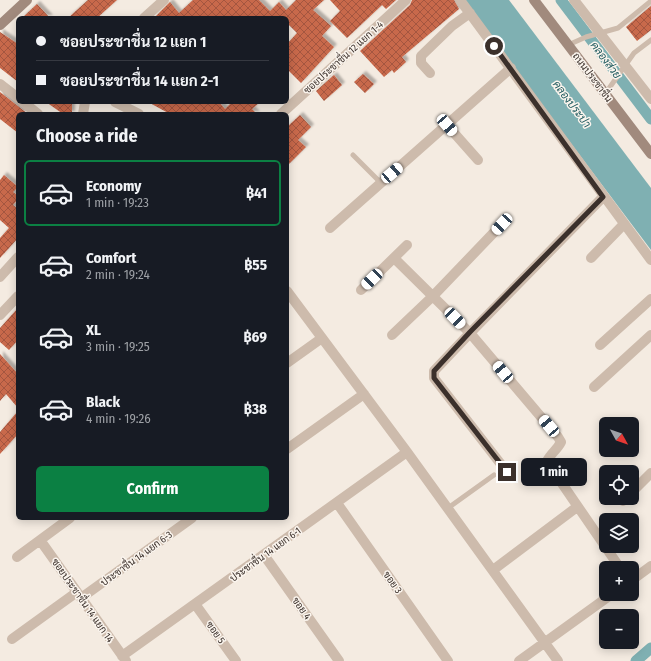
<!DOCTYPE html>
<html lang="en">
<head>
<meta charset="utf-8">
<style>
	body { margin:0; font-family:"Fira Sans Condensed",Sarabun,sans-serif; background:#20242c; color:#f1f3f6; height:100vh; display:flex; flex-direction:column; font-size:15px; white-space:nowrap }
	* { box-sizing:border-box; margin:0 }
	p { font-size:13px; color:#9ea1a6 }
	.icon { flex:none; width:22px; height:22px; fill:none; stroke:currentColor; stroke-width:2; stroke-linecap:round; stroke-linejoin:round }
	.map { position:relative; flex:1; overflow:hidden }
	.panel { position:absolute; left:16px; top:112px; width:273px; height:408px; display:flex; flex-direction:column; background:#171b24; border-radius:6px; box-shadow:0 2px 10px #0003 }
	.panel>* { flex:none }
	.guide { position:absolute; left:16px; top:16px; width:273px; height:88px; border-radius:6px; box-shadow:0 2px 10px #0003; display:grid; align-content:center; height:88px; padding:0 20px; background:#171b24 }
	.needle { width:26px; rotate:130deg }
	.fabs { position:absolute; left:599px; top:417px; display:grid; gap:8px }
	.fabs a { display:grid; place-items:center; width:40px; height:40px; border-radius:6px; background:#171b24; box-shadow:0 2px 10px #0003; font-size:20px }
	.end { position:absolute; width:18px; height:18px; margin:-9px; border:5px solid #3b302b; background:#fff; box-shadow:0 0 0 2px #fff }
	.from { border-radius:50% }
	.bubble { position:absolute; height:28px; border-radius:6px; background:#171b24; box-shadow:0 2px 10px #0003; font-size:13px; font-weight:700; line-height:28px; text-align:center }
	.car { position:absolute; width:12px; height:24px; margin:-12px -6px; border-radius:5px; box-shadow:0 0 3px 1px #0007; background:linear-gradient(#fff 24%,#345 0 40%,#fff 0 76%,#345 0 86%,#fff 0) }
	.guide b { display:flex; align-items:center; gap:14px; height:38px; font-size:15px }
	.guide b+b { border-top:1px solid #363941 }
	.guide i { width:10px; height:10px; background:#f1f3f6 }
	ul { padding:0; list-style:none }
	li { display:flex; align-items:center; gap:12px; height:66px; margin:0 8px 6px; padding:0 12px; border:2px solid transparent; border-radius:6px }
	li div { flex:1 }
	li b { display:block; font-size:15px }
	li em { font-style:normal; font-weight:700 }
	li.selected { border-color:#0b8043 }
	li>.icon { width:36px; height:36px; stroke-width:1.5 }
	h2 { padding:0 20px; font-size:18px; line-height:48px }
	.action { display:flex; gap:8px; margin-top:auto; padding:8px 20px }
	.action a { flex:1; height:46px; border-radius:6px; background:#0b8043; color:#fff; font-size:16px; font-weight:700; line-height:46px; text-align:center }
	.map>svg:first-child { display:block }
	.water { fill:#7fb0b2 }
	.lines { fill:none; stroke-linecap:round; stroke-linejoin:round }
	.canal { stroke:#7fb0b2; stroke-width:11 }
	.building { fill:url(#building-cross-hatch); filter:url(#shadow) }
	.lane { stroke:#cdbbac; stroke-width:5 }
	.street { stroke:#cdbbac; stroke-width:10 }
	.secondary { stroke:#a18a7d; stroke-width:10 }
	.route { stroke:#3b302b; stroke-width:5 }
	.labels { text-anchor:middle; stroke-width:3; stroke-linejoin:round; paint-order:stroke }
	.street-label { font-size:10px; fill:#3b302b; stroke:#fbf5ee }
	.water-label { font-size:11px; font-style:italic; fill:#1f5a5e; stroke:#fbf5ee }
</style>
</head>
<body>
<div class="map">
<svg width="651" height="661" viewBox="0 0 651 661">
	<defs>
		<pattern id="building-cross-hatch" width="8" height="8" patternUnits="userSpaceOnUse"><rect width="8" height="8" fill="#c8694b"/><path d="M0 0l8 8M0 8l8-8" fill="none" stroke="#a4573f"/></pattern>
		<filter id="shadow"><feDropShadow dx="3" dy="-3" stdDeviation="1" flood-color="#0004"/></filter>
	</defs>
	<rect width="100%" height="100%" fill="#f4ebe1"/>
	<!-- water -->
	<path class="water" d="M463,0H509L651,188V250Z"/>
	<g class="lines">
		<!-- canal -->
		<path class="canal" d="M561,0L651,119
			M636,661L651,648"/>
	</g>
	<!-- building -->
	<path class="building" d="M88,0H117L97,18H68Z
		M193,0H259L270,11L279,2L286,10L296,0H324L313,10L331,26L322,36L334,47L301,83L287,69V44L297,33L287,23V18H154L170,2L179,13Z
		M330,0H396L386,9L382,5L347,38L330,21L340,11Z
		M412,0H454L459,9L402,57L406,62L394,73L392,70L384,77L360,51L410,5Z
		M37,4L50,18H22Z
		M651,6V30L637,41L626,27Z
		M0,32L18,44V82L0,68Z
		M363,74L374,84L365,93L354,82Z
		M334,75L342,85L324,101L316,91Z
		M0,92L28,114H18V133L0,119Z
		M46,102H72V114H63Z
		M148,102H219L225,109L232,102H260L252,109L257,114H170Z
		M300,115L311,127L298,140L306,147L287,166V127Z
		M4,175L18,187L13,192L18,196V199L13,205L18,209V238L0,258V238L9,228L0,220V180Z
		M18,308V340L9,350L0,342V328Z
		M0,354L18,374V408L6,394L0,401Z
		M18,411V434L0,454V432Z"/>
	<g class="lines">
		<!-- lane -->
		<path class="lane" d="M568,45L586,37L618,28L651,1
			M605,94L634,53L651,40
			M353,155L381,183
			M448,508L494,475"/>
		<!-- street -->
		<path class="street" d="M460,0L651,260
			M574,0L651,99
			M144,18L164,0
			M430,73L421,63V56L452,26L470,13
			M0,84L18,98
			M23,102L38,114
			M115,102L139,114
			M83,114L85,102
			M281,114L406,0
			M447,125L478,160
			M330,228L511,68
			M394,258L470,333L558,437L561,442C557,450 551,453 547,461L550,466L620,568
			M591,258L624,224
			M0,277L18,257
			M361,290L407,245
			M287,291L407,452L558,661
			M0,315L18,296
			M392,335L433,296L502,224
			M600,345L651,299
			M287,363L322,338
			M594,387L651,335
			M287,449L364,394
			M507,472L434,378V371L470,333L603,197
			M632,492L651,473
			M623,501L626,498
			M337,503L448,661
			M40,540L126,661
			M264,555L339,661
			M17,557L70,518
			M493,570L577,507
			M632,580L651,566
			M81,598L192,518
			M195,604L236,661
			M12,639L77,592
			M122,656L407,452
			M519,661L612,594"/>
		<!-- secondary -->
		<path class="secondary" d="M534,0L651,154
			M0,25L27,0"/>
	</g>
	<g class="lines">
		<!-- route -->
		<path class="route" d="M494,46L603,197L470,332L434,371V378L507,472"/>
	</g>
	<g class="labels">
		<!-- street labels -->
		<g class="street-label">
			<text transform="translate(343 57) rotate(-42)" y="4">ซอยประชาชื่น 12 แยก 1-4</text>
			<text transform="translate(593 77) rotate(53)" y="4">ถนนประชาชื่น</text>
			<text transform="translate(265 554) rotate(-36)" y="4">ประชาชื่น 14 แยก 6-1</text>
			<text transform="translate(136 558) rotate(-36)" y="4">ประชาชื่น 14 แยก 6-3</text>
			<text transform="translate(393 582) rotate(55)" y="4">ขอย 3</text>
			<text transform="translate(83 600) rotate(55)" y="4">ซอยประชาชื่น 14 แยก 14</text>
			<text transform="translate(302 608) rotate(55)" y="4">ขอย 4</text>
			<text transform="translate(216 632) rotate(55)" y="4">ฃอย 5</text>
		</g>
		<!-- water labels -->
		<g class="water-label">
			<text transform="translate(606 60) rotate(53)" y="4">คลองส่วย</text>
			<text transform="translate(572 104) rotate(53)" y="4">คลองประปา</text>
		</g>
	</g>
</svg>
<div class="fabs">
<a><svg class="needle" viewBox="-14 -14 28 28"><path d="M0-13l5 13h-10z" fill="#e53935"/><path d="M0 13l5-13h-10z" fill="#9ea1a6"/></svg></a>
<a><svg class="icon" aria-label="locate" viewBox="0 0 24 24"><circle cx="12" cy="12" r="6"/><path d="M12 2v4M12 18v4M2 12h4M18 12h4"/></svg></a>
<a><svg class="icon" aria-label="layers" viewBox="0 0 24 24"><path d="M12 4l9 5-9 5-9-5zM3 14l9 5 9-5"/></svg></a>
<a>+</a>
<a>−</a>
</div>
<i class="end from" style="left:494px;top:46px"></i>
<i class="end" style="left:507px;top:472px"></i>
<div class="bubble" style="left:521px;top:458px;width:66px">1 min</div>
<i class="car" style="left:447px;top:125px;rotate:139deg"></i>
<i class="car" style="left:392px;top:173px;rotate:49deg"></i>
<i class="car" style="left:502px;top:224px;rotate:223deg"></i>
<i class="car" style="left:372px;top:279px;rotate:226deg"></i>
<i class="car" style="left:455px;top:318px;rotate:136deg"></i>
<i class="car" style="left:503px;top:372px;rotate:320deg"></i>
<i class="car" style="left:549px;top:426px;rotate:320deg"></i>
<div class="guide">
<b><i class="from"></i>ซอยประชาชื่น 12 แยก 1</b>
<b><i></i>ซอยประชาชื่น 14 แยก 2-1</b>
</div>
<section class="panel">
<h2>Choose a ride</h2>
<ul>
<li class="selected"><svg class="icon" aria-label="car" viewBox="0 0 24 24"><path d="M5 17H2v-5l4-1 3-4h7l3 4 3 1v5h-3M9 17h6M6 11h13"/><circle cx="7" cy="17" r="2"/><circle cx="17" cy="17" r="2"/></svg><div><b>Economy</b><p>1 min · 19:23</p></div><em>฿41</em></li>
<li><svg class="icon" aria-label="car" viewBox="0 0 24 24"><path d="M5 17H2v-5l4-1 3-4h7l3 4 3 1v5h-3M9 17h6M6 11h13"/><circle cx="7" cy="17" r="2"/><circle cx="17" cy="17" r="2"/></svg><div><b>Comfort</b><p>2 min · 19:24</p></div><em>฿55</em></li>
<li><svg class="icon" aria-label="car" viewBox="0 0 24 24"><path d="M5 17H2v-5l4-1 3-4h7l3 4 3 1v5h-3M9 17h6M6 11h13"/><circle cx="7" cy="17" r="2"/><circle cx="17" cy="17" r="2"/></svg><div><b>XL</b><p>3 min · 19:25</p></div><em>฿69</em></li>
<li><svg class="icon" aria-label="car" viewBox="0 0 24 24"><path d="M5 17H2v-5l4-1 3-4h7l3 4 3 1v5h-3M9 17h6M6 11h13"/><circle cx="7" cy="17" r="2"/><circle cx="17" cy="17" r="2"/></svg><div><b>Black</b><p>4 min · 19:26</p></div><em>฿38</em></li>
</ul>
<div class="action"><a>Confirm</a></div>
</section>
</div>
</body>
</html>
